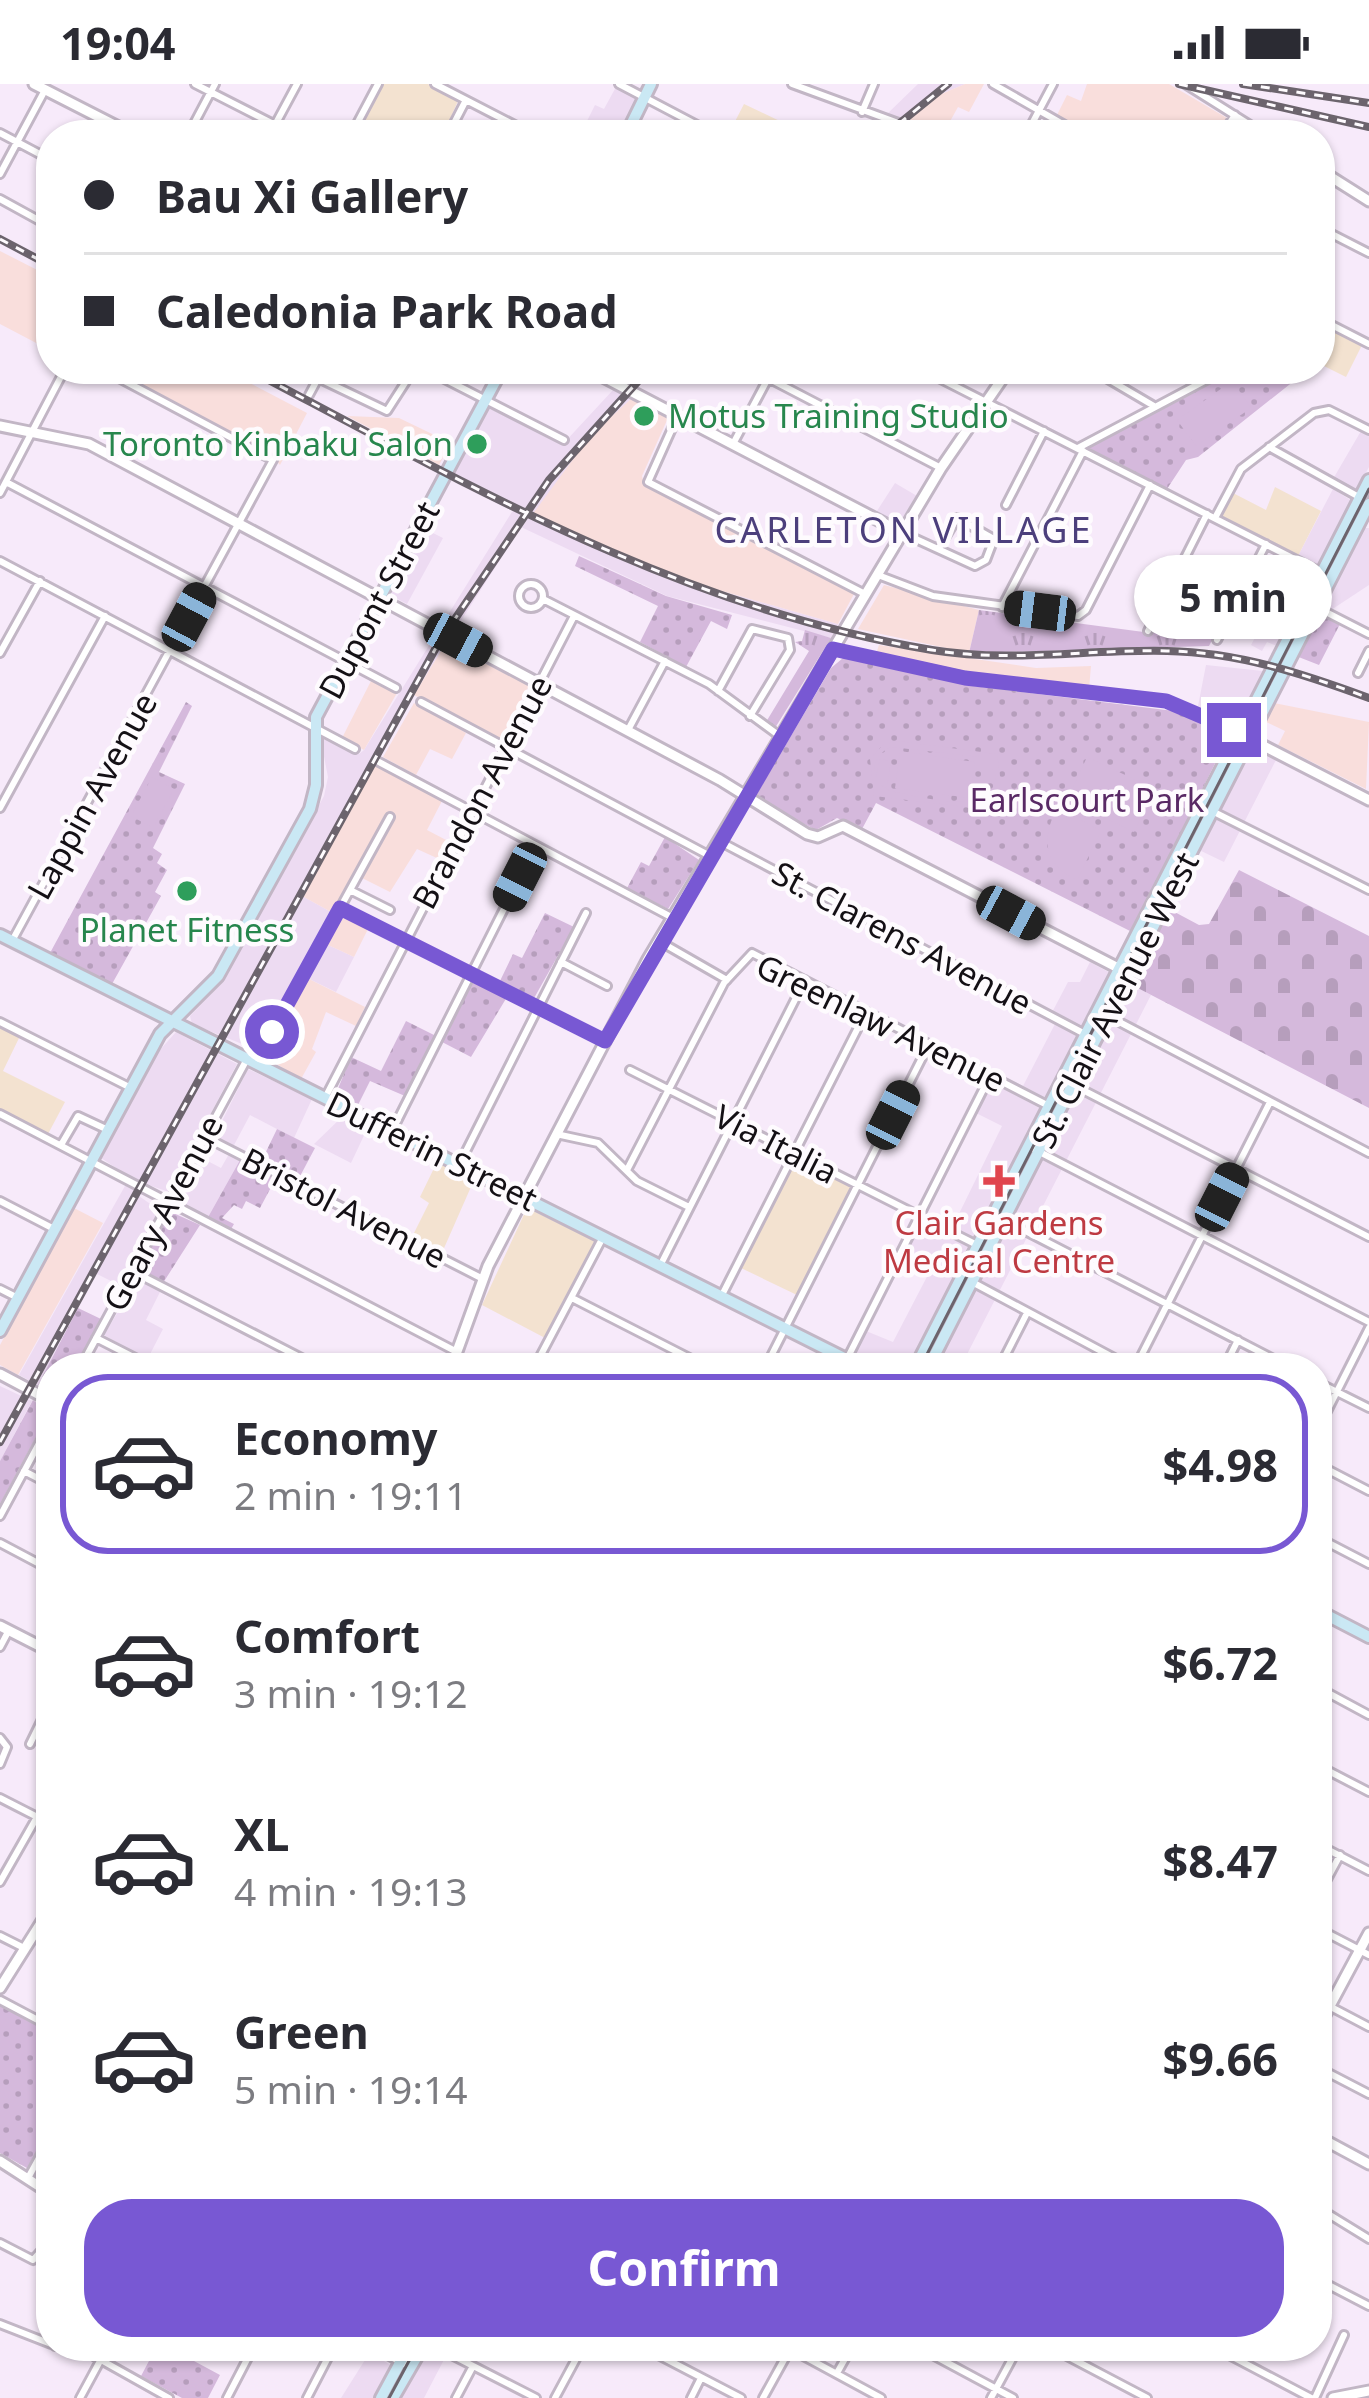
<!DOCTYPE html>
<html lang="en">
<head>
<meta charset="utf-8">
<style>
	body { margin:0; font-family:"Noto Sans",sans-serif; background:#f2f2f3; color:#2b2b33; height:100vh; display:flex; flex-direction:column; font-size:45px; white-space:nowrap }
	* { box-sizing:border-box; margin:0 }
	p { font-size:39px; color:#7c7c81 }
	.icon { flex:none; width:66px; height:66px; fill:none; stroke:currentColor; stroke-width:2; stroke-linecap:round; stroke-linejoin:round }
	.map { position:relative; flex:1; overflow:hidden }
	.details { position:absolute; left:36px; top:1269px; width:1296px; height:1008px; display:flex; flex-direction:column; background:#fff; border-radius:48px; box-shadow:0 3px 9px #0004 }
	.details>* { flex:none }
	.top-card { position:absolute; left:36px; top:36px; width:1299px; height:264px; border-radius:48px; box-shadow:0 3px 9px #0004; display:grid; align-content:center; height:264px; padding:0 48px; background:#fff }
	.end { position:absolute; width:54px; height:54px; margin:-27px; border:15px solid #7858d3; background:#fff; box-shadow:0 0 0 6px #fff }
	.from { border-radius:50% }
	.bubble { position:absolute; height:84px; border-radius:42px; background:#fff; box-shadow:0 3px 9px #0004; font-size:39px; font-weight:700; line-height:84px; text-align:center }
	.car { position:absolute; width:36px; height:72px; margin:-36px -18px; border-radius:15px; box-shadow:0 0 9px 3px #0007; background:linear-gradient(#222 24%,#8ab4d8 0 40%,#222 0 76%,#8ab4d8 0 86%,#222 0) }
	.top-card b { display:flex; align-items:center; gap:42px; height:114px; font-size:45px }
	.top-card b+b { border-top:3px solid #e1e1e2 }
	.top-card i { width:30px; height:30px; background:#2b2b33 }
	ul { padding:21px 0 0; list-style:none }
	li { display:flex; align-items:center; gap:36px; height:180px; margin:0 24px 18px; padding:0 24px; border:6px solid transparent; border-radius:48px }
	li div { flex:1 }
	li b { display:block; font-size:45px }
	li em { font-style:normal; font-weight:700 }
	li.current { border-color:#7858d3 }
	li>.icon { width:108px; height:108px; stroke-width:1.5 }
	.action { display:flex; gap:24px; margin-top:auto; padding:24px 48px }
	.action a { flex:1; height:138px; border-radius:48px; background:#7858d3; color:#fff; font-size:48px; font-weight:700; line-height:138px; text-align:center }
	.status { display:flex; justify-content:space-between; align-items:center; height:84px; padding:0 60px; background:#fff; direction:ltr }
	.status svg { height:33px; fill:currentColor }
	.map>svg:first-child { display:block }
	.built { fill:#eddbf2 }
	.industrial { fill:#f9dedc }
	.education { fill:#f3e2d0 }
	.grass { fill:url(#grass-tufts) }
	.cemetery { fill:url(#cemetery-stones) }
	.park { fill:url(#park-dots) }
	.pitch { fill:#d5b9dc; fill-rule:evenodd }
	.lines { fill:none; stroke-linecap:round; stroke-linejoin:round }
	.minor-casing { stroke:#c2b6c5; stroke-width:12 }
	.tertiary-casing { stroke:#c2b6c5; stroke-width:15 }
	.secondary-casing { stroke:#c2b6c5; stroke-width:16 }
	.minor { stroke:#fff; stroke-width:6 }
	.tertiary { stroke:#fff; stroke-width:9 }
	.secondary { stroke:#cae8f4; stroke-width:10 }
	.tram { stroke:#6c646d; stroke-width:3 }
	.rail-casing { stroke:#6c646d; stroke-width:8 }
	.rail { stroke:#fefbfe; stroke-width:3; stroke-dasharray:9; stroke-linecap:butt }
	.route { stroke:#7858d3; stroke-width:15 }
	.leisure-dot { fill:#2e9e5b; stroke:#fefbfe; stroke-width:4.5 }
	.health-dot { fill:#e0444e; stroke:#fefbfe; stroke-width:4.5 }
	.labels { text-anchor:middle; stroke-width:9; stroke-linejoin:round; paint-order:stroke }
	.leisure-label { font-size:33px; fill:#27864d; stroke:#fefbfe; text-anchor:start }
	.street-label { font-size:33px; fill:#141015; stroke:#fefbfe }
	.park-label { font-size:33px; fill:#592965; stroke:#fefbfe }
	.health-label { font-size:33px; fill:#be3a42; stroke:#fefbfe }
	.neighbourhood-label { font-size:36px; letter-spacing:3px; fill:#4c3f7c; stroke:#fefbfe }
</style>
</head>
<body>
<div class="status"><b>19:04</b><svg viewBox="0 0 49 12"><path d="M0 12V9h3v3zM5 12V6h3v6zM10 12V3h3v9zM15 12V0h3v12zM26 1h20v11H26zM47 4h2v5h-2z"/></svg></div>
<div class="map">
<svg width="1369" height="2314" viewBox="0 0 1369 2314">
	<defs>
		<pattern id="grass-tufts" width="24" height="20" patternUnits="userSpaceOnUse" patternTransform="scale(3)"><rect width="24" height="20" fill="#d5b9dc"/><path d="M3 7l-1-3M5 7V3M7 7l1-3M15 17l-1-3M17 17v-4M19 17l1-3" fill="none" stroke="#b69ebc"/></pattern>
		<pattern id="cemetery-stones" width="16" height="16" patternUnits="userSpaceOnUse" patternTransform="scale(3)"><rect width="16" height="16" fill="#d5b9dc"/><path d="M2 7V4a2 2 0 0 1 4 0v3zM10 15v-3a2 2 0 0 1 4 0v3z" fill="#b69ebc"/></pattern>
		<pattern id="park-dots" width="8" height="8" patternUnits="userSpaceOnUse" patternTransform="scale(3)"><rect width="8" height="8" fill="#d5b9dc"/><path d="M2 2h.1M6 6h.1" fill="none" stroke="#b69ebc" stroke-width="1.8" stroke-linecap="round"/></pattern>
	</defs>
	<rect width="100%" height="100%" fill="#f7eafa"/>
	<!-- built -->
	<path class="built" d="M918,0H965L932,14L909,35L886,31Z
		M616,3L636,15L618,51H600L584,43L595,21L604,25Z
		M613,306L631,315L612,335L609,332L533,431L680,495L838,540L831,554L667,512L521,443L412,613L302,812L333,829L257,966L192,940L190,932L220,901L324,712L328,693L321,657L325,653L359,670L364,666L515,423L454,390L488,324L563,360Z
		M1361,347L1369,351V383L1356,407L1333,395Z
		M895,399L917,412L899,439L875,430Z
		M1333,405L1352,417L1317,481L1298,472Z
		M423,444L443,454L407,520L390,511Z
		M1364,444H1369V501L1331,526L1324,521Z
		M1295,479L1314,491L1277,562L1267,558L1262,567L1251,561Z
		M1206,581L1263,587L1238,640L1198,622Z
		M1249,666L1276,676L1224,778L1197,765Z
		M326,860L354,873L336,908L307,894Z
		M1090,878L1151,911L960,1284H876L853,1272L866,1247L893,1258L931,1185L897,1166L917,1124L953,1142L1002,1042L968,1025L989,985L1023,1002L1055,940L1048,936L1068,898H1080Z
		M176,948L237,980L169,1108L143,1099L136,1110L159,1126L119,1201L95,1189L38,1301L19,1291L130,1093L101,1074L158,968Z
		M248,985L312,1015L294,1054L250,1031L233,1063L214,1053Z
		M344,1031L368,1043L351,1079L314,1060Z
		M229,1070L240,1076L207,1135L179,1121L200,1073L221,1084Z
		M138,1195L161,1206L146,1236L163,1245L147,1276L104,1251Z
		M0,1302L32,1317L0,1377Z
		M427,2262H457L449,2266L424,2314H399Z
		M370,2268L392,2282L375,2314H341Z"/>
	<!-- industrial -->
	<path class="industrial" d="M965,0H984L969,28L958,23L943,50L909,35L932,14Z
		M1087,0H1169L1227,34L1216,51H1093L1056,33L1067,11L1081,17Z
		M0,167L51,193V240L40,261L0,240Z
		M114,285H223L307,329L280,381L269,369Z
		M631,315L668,334L642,392L644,400L855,508L838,540L680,495L532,431L591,351Z
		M347,332L399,334L451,359L439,381Z
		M884,501L979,526L969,569L858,545Z
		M446,559L529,602L500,656L414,611Z
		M879,561L1036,584L1091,582L1089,605L936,586L876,570Z
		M372,595L397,609L364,666L342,654Z
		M414,619L466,649L452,675L430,665L416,691L383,673Z
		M1274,619L1369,638L1366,705L1278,661L1285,647L1264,637Z
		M376,679L443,715L427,746L448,757L439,775L417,765L390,808L362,794L395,732L391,728L333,829L302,812Z
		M344,832L369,843L354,873L326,860Z
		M307,894L365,923L356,942L326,928L312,965L316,968L301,995L265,973Z
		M74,1124L103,1139L18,1291L0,1281V1261Z"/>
	<!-- education -->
	<path class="education" d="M382,0H428L458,17L446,44L452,51H355Z
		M744,20L809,51H728Z
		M1320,240L1362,261L1346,293L1320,280Z
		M1275,403L1321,427L1298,472L1222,432L1233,409L1266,426Z
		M0,942L20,952L3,987L65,1018L48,1050L0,1025Z
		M796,1076L851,1103L797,1211L741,1184Z
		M437,1078L474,1096L441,1171L411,1155L429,1119L420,1113Z
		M527,1124L595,1157L547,1255L482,1221Z"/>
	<!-- grass -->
	<path class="grass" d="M979,526L1151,549L1159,534L1184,547L1190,537L1215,550L1209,562L969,569Z
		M805,546L831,554L775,644L766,638L809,567L795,558L802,557Z"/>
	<!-- cemetery -->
	<path class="cemetery" d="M1239,786L1369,852V1024L1130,900L1160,841L1167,838L1169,825L1199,841L1209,840Z"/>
	<!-- park -->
	<path class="park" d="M1235,285H1309L1198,373L1186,376L1167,405L1086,363Z
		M579,472L666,512L732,531L727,545L711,537L686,583L640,558L658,522L575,482Z
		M1319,531L1340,540L1319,581L1296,572Z
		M843,574L973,602L1182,628L1229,651L1132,848L876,719L862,745L837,734L816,746L760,718L755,713L831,584Z
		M186,618L192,622L159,688L185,700L153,764L162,770L157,779L167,786L155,808L161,812L112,900L50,869Z
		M665,753L699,776L668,825L627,804L641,778L649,782Z
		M545,829L574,843L533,916L499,899L513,870L522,874Z
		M473,898L507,913L471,973L442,958Z
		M406,937L436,952L405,1012L370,997L357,1023L335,1012L351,973L381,987Z
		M277,1045L315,1064L298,1096L261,1078Z
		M240,1076L276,1094L260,1124L246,1117L242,1125L234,1121L222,1134L234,1140L230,1147L207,1135Z
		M171,1128L200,1141L163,1199L140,1183Z
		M78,1224L101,1235L74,1284H51V1308L38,1301Z
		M33,1316L49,1329L0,1420V1377Z
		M0,1921L51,1948V2042L27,2084L0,2069Z
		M157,2262H202L194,2277L220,2291L208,2314H182L141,2292Z"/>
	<!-- pitch -->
	<path class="pitch" d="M1232,297L1251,324L1196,362L1177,336Z
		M897,657L997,670C1000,695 1009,717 973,724L874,712L870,675L883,661ZM891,663L980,673L995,688C1000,737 919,712 890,707L881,701L887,703L891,677L880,675L876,693C871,681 879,668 891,663Z
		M900,667L975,678L970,714L895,704Z
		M1087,673L1155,705L1134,748L1067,716Z
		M152,693L174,705L153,744L131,732Z
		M1057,723L1101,747L1077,796C1042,779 1042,755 1057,723Z"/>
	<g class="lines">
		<!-- minor casing -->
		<g class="minor-casing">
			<path id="minor" d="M195,0L295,51
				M435,0L534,51
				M619,0L716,51
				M792,0L931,51
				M993,0L1082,51
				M1185,0L1266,51
				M862,28L874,0
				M276,39L297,0
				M450,47L466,16
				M0,49L51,76
				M188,51L215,0
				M351,51L378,0
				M1026,51L1053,0
				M1222,51L1235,31
				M0,90L45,6
				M0,115L51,143
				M1320,144L1369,169
				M1320,167L1329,149
				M1320,235L1369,260
				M425,285L564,356
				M921,285L1324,490
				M1091,285L1154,322
				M318,294L387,327L414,285
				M768,294L941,384
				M309,311L323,285
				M678,331L648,398L865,510
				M733,360L773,285
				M1269,363L1359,413
				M1078,364L1227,285
				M6,398L396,604
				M0,409L65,285
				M1006,421L1044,347
				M1215,434L1241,385L1314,329L1329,326L1369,346
				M905,450L975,482L986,476L994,455L957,434L939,464
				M0,477L355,665
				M878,491L933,512L1078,532L1086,526L1150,401
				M519 512a12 12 0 1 1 24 0a12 12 0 1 1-24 0Z
				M543,515L709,600L781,653
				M1002,523L1083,367
				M1316,523L1369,550
				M1148,547L1207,430
				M1217,556L1266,460
				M835,565L994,599L1166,617L1250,655
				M0,569L40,497
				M1358,589L1369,567
				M718,607L752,545L788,554L790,566L750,632
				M421,618L710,772
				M628,646L665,577
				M379,678L673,834
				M0,724L105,532
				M1212,727L1369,806
				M719,757L1085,950
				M350,806L390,826
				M340,824L605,957
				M12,857L273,376L102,285
				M659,857L727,896
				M561,878L607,902
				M1106,931L1369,1069
				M0,938L131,1004
				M255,979L390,733
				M630,986L979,1162
				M1075,1002L1369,1153
				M325,1014L574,532
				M0,1030L457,1268
				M392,1047L520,793
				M556,1050L598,1059L637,1097L689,1123
				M205,1053L483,1195
				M61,1061L78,1032L108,1046
				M1028,1062L1369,1238
				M459,1081L586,829
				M627,1086L724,899L752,869L1047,1021
				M0,1117L54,1145
				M1006,1137L1291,1284
				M660,1182L805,896
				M132,1187L321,1284
				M972,1198L1133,1284
				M0,1205L18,1214
				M721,1213L866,928
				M572,1214L709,1284
				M96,1254L155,1284
				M847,1275L990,992
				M540,1276L555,1284
				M80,1284L247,975
				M534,1284L602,1155
				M765,1284L929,960
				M999,1284L1027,1229
				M1135,1284L1270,1018
				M1224,1284L1238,1256
				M1317,1298L1369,1324
				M1317,1347L1369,1244
				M1317,1380L1369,1407
				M24,1387L51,1401
				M0,1432L51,1337
				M1317,1453L1369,1480
				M0,1459L51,1486
				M1317,1550L1326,1532
				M0,1563L9,1546
				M1317,1603L1369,1631
				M0,1654L7,1663L0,1680
				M30,1660L51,1617
				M1317,1681L1369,1708
				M0,1714L51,1740
				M1317,1760L1369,1787
				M0,1798L37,1733
				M1317,1814L1340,1771
				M1317,1844L1369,1871
				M0,1852L24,1864
				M0,1916L51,1943
				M1331,1923L1369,1943
				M1317,1983L1369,2010
				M28,2094L51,2052
				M1317,2123L1369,2155
				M0,2159L33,2176L51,2156
				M1317,2195L1369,2222
				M0,2240L51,2260
				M55,2262H72
				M76,2262L169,2314
				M434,2262L536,2314
				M641,2262L741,2314
				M785,2262L881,2314
				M916,2262L1013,2314
				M1048,2262L1147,2314
				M1212,2262L1311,2314
				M837,2289L852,2262
				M80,2314L100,2277
				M227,2314L254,2262
				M307,2314L334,2262
				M456,2314L473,2282
				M555,2314L583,2262
				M691,2314L701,2294
				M763,2314L790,2265
				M991,2314L1019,2262
				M1315,2314L1344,2251"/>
		</g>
		<!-- tertiary casing -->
		<g class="tertiary-casing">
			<path id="tertiary" d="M34,0L134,51
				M1320,86L1369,117
				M588,285L903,449
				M0,342L89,360L720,696L807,750L818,753L843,742L1124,887
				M1250,655L1369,716
				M451,1284L488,1182L648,875L941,384L1009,285
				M0,1290L51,1317
				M0,1542L51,1568
				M0,1904L51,1823
				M1317,1946L1369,1849
				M1317,2052L1369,2080
				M0,2077L51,2110
				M374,2262L411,2282
				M1333,2314L1369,2307"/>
		</g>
		<!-- secondary casing -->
		<g class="secondary-casing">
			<path id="secondary" d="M626,51L651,0
				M0,851L864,1284
				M0,1247L160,950L218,892L310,725L316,701V633L502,285
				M915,1284L1369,396
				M928,1284L1369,420
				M1317,1526L1369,1553
				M381,2314L409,2262
				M393,2314L423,2262"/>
		</g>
		<!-- minor -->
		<use href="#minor" class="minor"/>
		<!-- tertiary -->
		<use href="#tertiary" class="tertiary"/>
		<!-- secondary -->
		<use href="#secondary" class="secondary"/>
		<!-- tram -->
		<path class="tram" d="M920,1284L1369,405
			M389,2314L417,2262"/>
		<!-- rail casing -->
		<g class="rail-casing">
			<path id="rail" d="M1179,0L1369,43
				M1243,0L1369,19
				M885,51L948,0
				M0,155L51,182
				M248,285C468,401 683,525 932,566C1011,579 1088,565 1167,567C1238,568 1304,590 1369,614
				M0,1358L438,560L549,396L649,285"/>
		</g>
		<!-- rail -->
		<use href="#rail" class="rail"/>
	</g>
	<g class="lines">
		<!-- route -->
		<path class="route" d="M272,948L340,824L605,957L833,565L965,594L1166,617L1234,646"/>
	</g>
	<!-- markers -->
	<g class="leisure-dot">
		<circle cx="644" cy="332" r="12"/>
		<circle cx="477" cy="360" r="12"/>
		<circle cx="187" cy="807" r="12"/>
	</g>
	<path class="health-dot" d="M993 1079h12v12h12v12h-12v12h-12v-12h-12v-12h12z"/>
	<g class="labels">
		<!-- leisure labels -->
		<g class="leisure-label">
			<text x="668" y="344">Motus Training Studio</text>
			<text x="453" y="372" text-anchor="end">Toronto Kinbaku Salon</text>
			<text x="187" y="858" text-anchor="middle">Planet Fitness</text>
		</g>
		<!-- street labels -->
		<g class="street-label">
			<text transform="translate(379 516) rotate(-62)" y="12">Dupont Street</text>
			<text transform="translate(482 708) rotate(-62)" y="12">Brandon Avenue</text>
			<text transform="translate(92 712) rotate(-61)" y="12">Lappin Avenue</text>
			<text transform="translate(902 854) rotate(28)" y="12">St. Clarens Avenue</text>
			<text transform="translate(1115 916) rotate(-63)" y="12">St. Clair Avenue West</text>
			<text transform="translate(881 939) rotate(26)" y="12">Greenlaw Avenue</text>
			<text transform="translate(776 1060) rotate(27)" y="12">Via Italia</text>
			<text transform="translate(432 1067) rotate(26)" y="12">Dufferin Street</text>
			<text transform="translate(344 1124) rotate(27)" y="12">Bristol Avenue</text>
			<text transform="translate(163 1129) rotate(-62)" y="12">Geary Avenue</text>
		</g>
		<!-- park labels -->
		<g class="park-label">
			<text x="1087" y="728">Earlscourt Park</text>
		</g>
		<!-- health labels -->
		<g class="health-label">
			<text x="999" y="1151">Clair Gardens<tspan x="999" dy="38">Medical Centre</tspan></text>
		</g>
		<!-- neighbourhood labels -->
		<g class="neighbourhood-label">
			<text x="904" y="459">CARLETON VILLAGE</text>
		</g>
	</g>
</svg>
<i class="end from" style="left:272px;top:948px"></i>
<i class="end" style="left:1234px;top:646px"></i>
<div class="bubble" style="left:1134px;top:471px;width:198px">5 min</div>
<i class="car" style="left:1040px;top:527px;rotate:277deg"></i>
<i class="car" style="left:189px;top:533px;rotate:28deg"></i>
<i class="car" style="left:458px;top:556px;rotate:118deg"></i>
<i class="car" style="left:520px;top:793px;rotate:207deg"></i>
<i class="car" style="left:1011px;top:829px;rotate:118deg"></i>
<i class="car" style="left:893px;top:1031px;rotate:27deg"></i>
<i class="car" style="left:1222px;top:1113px;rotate:27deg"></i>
<div class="top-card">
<b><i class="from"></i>Bau Xi Gallery</b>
<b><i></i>Caledonia Park Road</b>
</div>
<section class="details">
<ul>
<li class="current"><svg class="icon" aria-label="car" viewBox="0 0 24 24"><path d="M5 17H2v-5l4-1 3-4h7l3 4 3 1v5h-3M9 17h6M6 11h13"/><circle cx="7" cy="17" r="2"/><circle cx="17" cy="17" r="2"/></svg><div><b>Economy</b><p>2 min · 19:11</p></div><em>$4.98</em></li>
<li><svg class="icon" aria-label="car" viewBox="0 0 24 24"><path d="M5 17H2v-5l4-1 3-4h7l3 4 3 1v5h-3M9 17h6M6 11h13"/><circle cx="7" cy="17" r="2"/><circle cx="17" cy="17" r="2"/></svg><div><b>Comfort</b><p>3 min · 19:12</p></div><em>$6.72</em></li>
<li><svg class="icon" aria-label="car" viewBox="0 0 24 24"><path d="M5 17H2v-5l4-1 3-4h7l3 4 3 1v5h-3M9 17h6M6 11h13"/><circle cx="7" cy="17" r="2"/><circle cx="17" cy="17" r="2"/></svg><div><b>XL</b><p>4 min · 19:13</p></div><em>$8.47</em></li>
<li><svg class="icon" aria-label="car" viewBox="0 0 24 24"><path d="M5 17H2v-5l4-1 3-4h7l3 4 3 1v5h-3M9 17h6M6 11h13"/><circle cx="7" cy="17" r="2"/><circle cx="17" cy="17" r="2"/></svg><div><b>Green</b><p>5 min · 19:14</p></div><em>$9.66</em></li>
</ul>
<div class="action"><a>Confirm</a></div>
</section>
</div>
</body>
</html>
